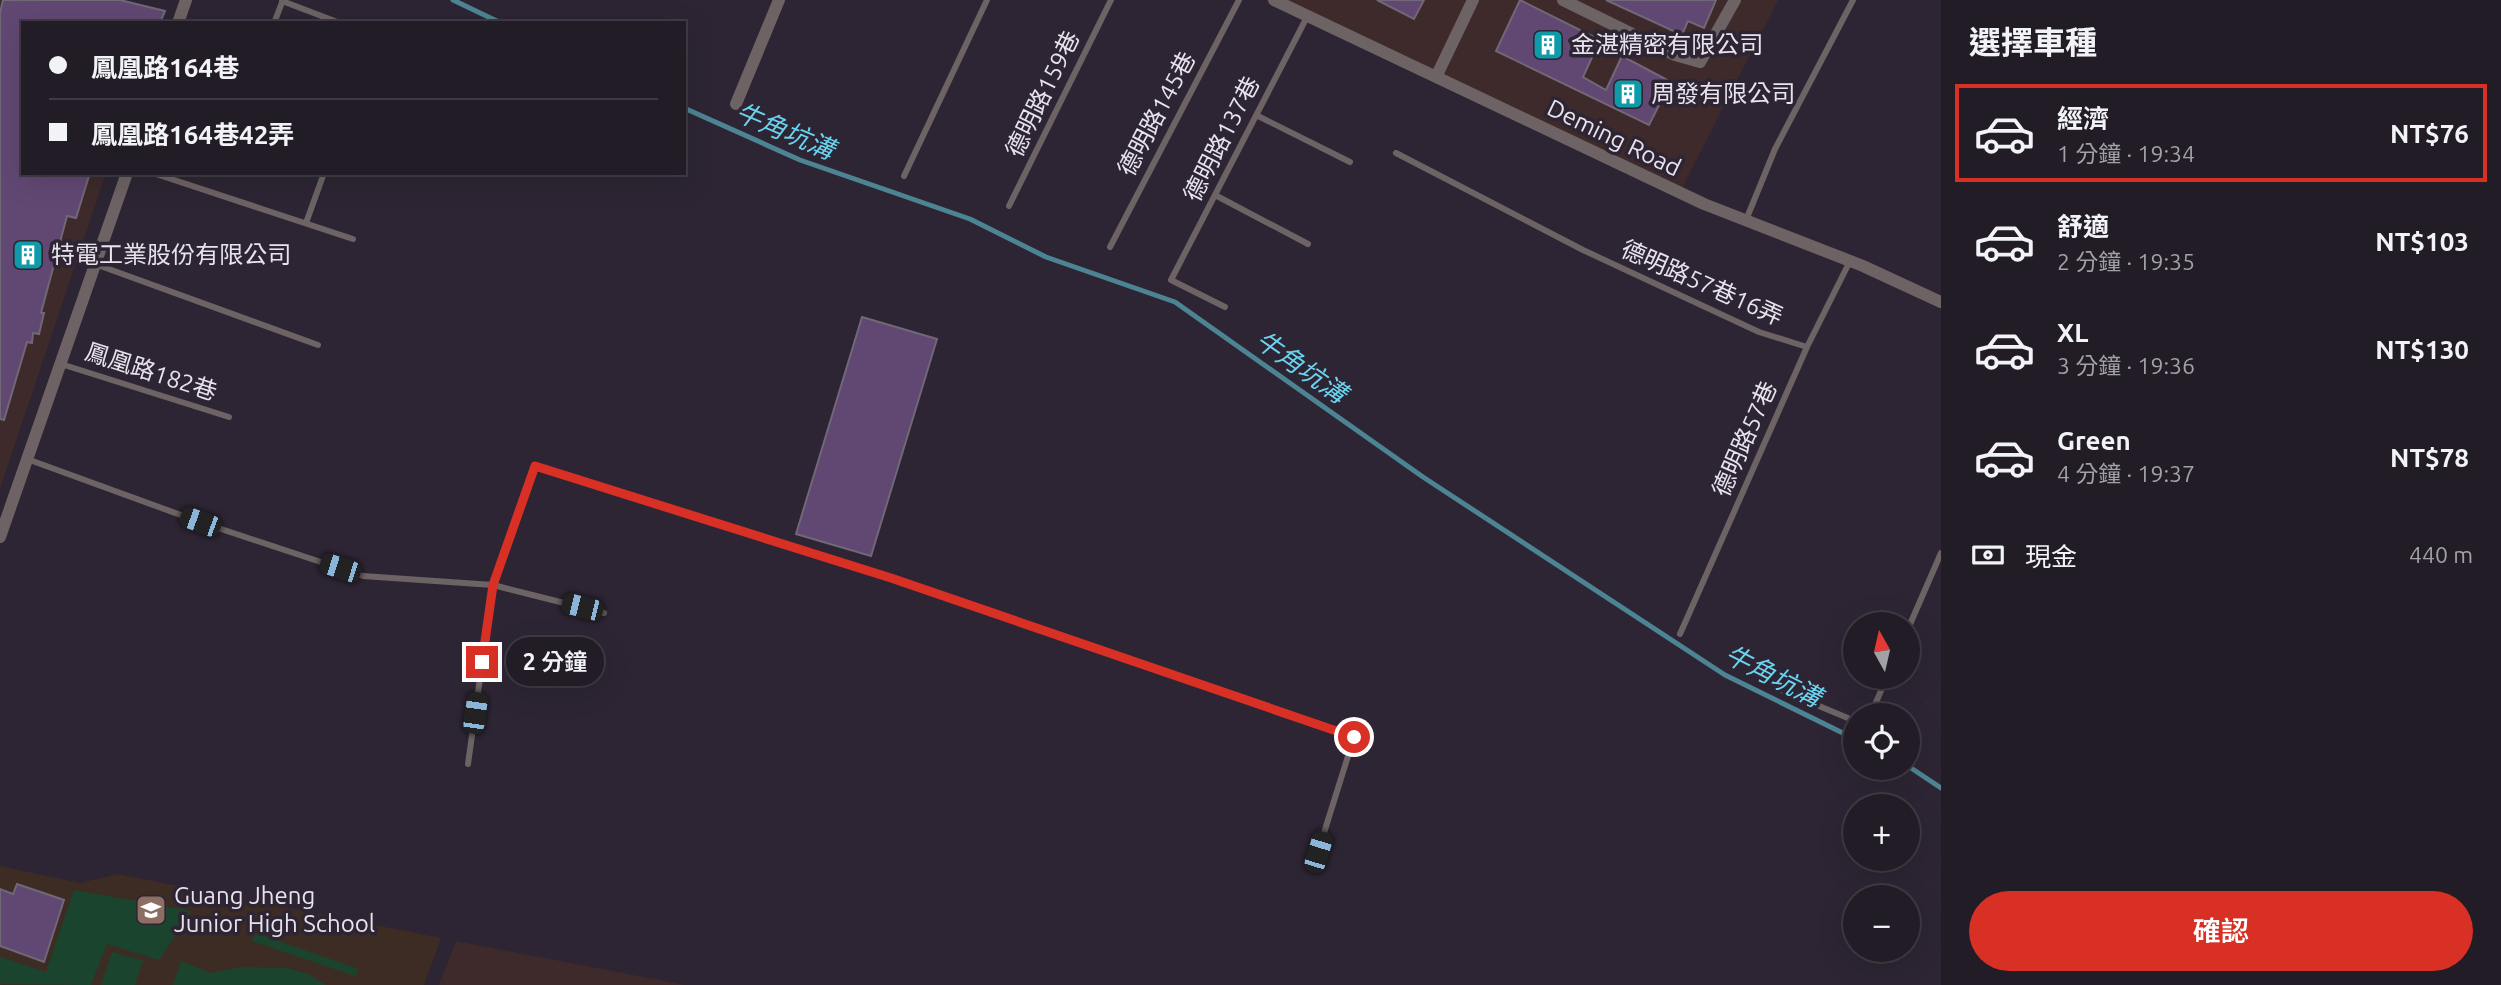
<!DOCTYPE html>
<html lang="zh-TW">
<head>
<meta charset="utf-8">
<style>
	body { margin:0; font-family:Ubuntu,"Noto Sans TC",sans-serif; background:#2e2932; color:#f1f3f6; height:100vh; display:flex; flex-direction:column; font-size:26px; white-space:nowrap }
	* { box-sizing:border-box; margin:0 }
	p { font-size:23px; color:#a2a1a7 }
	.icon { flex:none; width:38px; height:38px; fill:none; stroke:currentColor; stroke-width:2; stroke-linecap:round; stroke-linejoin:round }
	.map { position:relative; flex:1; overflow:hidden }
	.drawer { display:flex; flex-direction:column; background:#221c26; width:560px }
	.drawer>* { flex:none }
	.hud { position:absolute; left:21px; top:21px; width:665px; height:154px; border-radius:0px; box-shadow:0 7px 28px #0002,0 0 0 2px #3f3a43; display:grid; align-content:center; height:154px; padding:0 28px; background:#221c26 }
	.needle { width:46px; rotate:352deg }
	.tools { position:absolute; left:1843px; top:612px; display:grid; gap:14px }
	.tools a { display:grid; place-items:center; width:77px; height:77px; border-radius:50%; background:#221c26; box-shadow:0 7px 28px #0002,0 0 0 2px #3f3a43; font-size:35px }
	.end { position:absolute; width:32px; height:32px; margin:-16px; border:9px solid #d93025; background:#fff; box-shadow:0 0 0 4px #fff }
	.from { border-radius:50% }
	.bubble { position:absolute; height:49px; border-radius:24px; background:#221c26; box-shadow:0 7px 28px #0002,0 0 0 2px #3f3a43; font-size:23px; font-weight:600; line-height:49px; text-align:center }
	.car { position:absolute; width:21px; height:42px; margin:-21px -10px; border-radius:9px; box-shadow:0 0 5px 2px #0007; background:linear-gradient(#222 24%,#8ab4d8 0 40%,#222 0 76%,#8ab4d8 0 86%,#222 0) }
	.hud b { display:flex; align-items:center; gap:24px; height:66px; font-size:26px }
	.hud b+b { border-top:2px solid #3f3a43 }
	.hud i { width:18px; height:18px; background:#f1f3f6 }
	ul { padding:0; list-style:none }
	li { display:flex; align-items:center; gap:21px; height:98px; margin:0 14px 10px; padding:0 14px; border:4px solid transparent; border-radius:0px }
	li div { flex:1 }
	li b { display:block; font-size:26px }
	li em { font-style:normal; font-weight:600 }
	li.on { border-color:#d93025 }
	li>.icon { width:63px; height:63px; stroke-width:1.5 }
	h2 { padding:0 28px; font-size:32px; line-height:84px }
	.pay { display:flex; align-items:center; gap:18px; height:77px; padding:0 28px; font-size:26px }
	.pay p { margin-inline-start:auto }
	.cta { display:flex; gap:14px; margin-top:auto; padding:14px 28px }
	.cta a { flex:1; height:80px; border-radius:42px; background:#d93025; color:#fff; font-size:28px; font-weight:600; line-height:80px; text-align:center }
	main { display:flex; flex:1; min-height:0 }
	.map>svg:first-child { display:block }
	.industrial { fill:#3e2a2a }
	.education { fill:#3d2c23 }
	.green { fill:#1b442e }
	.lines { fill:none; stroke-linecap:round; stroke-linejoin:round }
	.stream { stroke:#4d8493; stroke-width:5 }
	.building { fill:#614873; stroke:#706777; stroke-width:2 }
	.service { stroke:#6d6364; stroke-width:6 }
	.minor { stroke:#6d6364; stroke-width:12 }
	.route { stroke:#d93025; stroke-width:9 }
	.labels { text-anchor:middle; stroke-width:7; stroke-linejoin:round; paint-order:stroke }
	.poi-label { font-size:24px; fill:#e8e2ec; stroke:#2d2533; text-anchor:start }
	.street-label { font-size:24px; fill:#e8e2ec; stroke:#2d2533 }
	.water-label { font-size:26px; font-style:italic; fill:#6ad3f0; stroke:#2d2533 }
</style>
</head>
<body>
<main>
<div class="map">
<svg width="1941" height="985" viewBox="0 0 1941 985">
	<rect width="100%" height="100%" fill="#2d2533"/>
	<!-- industrial -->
	<path class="industrial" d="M0,0H121L115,23H23V173H106L0,489Z
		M1266,0H1778L1678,196L1403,68Z
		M456,941L685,985H439Z"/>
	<!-- education -->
	<path class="education" d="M0,866L80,883L118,874L441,938L424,985H0Z"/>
	<!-- green -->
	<path class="green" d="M74,890L191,911L159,960L107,944L91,985L0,984V957L46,972Z
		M255,933L359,969L355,976L252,941Z
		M112,952L143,960L135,985H101Z
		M181,961L211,973L241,967L287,968L308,974L326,985H173Z"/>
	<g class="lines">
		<!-- stream -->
		<path class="stream" d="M453,0L501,23
			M684,108L800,160L970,219L1046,257L1175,302L1423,477L1725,675L1855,739
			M1908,766L1941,788"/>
	</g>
	<!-- building -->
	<path class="building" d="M3,0H120L165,11L160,23H23V173L89,176L76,218L67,216L41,313H44L39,334L33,333L32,343L27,342L4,420L0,419V13Z
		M1377,0H1424L1414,19Z
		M1520,0L1600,40L1583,77L1606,90L1622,56L1671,82L1649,125L1496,51Z
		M1606,0H1716L1704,28L1688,21L1682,35Z
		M862,317L937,339L871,556L796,534Z
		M17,884L64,900L44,962L0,946V889L13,894Z"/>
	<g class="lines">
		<!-- service -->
		<path class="service" d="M282,1L340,23
			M274,23L283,0
			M1256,115L1350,162
			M1396,153L1583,250L1759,332L1807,347
			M153,173L353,239
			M904,176L987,0
			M1215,195L1308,244
			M1009,206L1111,0
			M1746,220L1775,149L1853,0
			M306,223L324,173
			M1110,247L1239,0
			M95,264L318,345
			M1225,307L1171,280L1308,15
			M61,364L229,417
			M27,459L200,522L363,576L493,585L535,466L891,578L1354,737L1318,852
			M1908,629L1941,553
			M1680,634L1807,347L1850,261
			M1783,691L1855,721
			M1870,716L1887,677
			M468,764L493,585L604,613"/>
		<!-- minor -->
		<path class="minor" d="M1274,0L1704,204L1863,266L1941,302
			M1563,0L1675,55L1700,62L1735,0
			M178,23L186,0
			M1437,75L1473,0
			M736,104L779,0
			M0,537L127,173"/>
	</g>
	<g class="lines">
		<!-- route -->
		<path class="route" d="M482,662L493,585L535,466L891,578L1354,737"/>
	</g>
	<!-- icons -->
	<defs>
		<g id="building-square" transform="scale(1.575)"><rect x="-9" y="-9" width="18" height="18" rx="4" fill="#0f9aa8" stroke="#2d2533"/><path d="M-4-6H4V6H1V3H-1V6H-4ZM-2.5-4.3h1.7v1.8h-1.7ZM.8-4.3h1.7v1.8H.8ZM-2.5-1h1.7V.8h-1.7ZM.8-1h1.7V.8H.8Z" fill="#fff"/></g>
		<g id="school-square" transform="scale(1.575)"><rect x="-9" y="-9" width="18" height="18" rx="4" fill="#8d6e63" stroke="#2d2533"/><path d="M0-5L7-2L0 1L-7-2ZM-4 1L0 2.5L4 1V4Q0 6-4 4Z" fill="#fff"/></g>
	</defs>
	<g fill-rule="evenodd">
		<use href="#building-square" x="1548" y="45"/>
		<use href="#building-square" x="1628" y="94"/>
		<use href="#building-square" x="28" y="255"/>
		<use href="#school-square" x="151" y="910"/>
	</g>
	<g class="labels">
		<!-- poi labels -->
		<g class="poi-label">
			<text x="1571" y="53">金湛精密有限公司</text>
			<text x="1651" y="102">周發有限公司</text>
			<text x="51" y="263">特電工業股份有限公司</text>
			<text x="174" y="904">Guang Jheng<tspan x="174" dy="28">Junior High School</tspan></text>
		</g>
		<!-- street labels -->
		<g class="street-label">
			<text transform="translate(1043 94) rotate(-64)" y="8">德明路159巷</text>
			<text transform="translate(1157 114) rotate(-62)" y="8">德明路145巷</text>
			<text transform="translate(1614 138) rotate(26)" y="8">Deming Road</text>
			<text transform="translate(1222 139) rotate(-63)" y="8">德明路137巷</text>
			<text transform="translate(1702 283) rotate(24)" y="8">德明路57巷16弄</text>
			<text transform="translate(151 372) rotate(18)" y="8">鳳凰路182巷</text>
			<text transform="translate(1745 439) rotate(-66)" y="8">德明路57巷</text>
		</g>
		<!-- water labels -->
		<g class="water-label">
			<text transform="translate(785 131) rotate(23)" y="9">牛角坑溝</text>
			<text transform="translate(1301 367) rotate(35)" y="9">牛角坑溝</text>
			<text transform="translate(1773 676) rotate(27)" y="9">牛角坑溝</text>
		</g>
	</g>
</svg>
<div class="tools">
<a><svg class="needle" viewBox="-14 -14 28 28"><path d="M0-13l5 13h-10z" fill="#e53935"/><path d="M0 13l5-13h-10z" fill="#a2a1a7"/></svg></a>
<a><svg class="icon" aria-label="locate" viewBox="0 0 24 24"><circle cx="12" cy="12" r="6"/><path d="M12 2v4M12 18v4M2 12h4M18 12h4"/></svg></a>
<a>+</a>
<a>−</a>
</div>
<i class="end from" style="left:1354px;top:737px"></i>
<i class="end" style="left:482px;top:662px"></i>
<div class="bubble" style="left:506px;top:637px;width:98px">2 分鐘</div>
<i class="car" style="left:200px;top:522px;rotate:290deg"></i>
<i class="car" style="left:340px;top:568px;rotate:288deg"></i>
<i class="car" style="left:582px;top:607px;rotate:284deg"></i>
<i class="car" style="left:475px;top:713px;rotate:8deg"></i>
<i class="car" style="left:1318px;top:852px;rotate:17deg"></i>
<div class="hud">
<b><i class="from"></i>鳳凰路164巷</b>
<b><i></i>鳳凰路164巷42弄</b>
</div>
</div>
<section class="drawer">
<h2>選擇車種</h2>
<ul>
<li class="on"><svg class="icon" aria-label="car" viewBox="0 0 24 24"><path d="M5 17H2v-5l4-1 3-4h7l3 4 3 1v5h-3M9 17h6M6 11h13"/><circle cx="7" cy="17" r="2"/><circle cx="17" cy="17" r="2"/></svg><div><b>經濟</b><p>1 分鐘 · 19:34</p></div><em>NT$76</em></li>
<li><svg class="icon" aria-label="car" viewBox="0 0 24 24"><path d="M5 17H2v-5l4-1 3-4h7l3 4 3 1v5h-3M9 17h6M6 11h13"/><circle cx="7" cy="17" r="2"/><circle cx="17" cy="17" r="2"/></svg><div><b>舒適</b><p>2 分鐘 · 19:35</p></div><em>NT$103</em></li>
<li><svg class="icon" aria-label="car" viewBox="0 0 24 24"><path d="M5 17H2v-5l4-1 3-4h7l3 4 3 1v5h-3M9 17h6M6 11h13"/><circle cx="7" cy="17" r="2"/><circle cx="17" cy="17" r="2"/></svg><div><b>XL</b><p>3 分鐘 · 19:36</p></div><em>NT$130</em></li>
<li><svg class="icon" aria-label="car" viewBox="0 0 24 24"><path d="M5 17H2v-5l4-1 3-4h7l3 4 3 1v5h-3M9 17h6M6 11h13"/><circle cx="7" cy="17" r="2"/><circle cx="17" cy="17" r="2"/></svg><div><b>Green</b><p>4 分鐘 · 19:37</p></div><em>NT$78</em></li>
</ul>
<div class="pay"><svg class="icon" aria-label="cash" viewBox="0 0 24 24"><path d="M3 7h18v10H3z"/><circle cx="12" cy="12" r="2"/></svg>現金<p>440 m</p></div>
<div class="cta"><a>確認</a></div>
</section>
</main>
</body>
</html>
